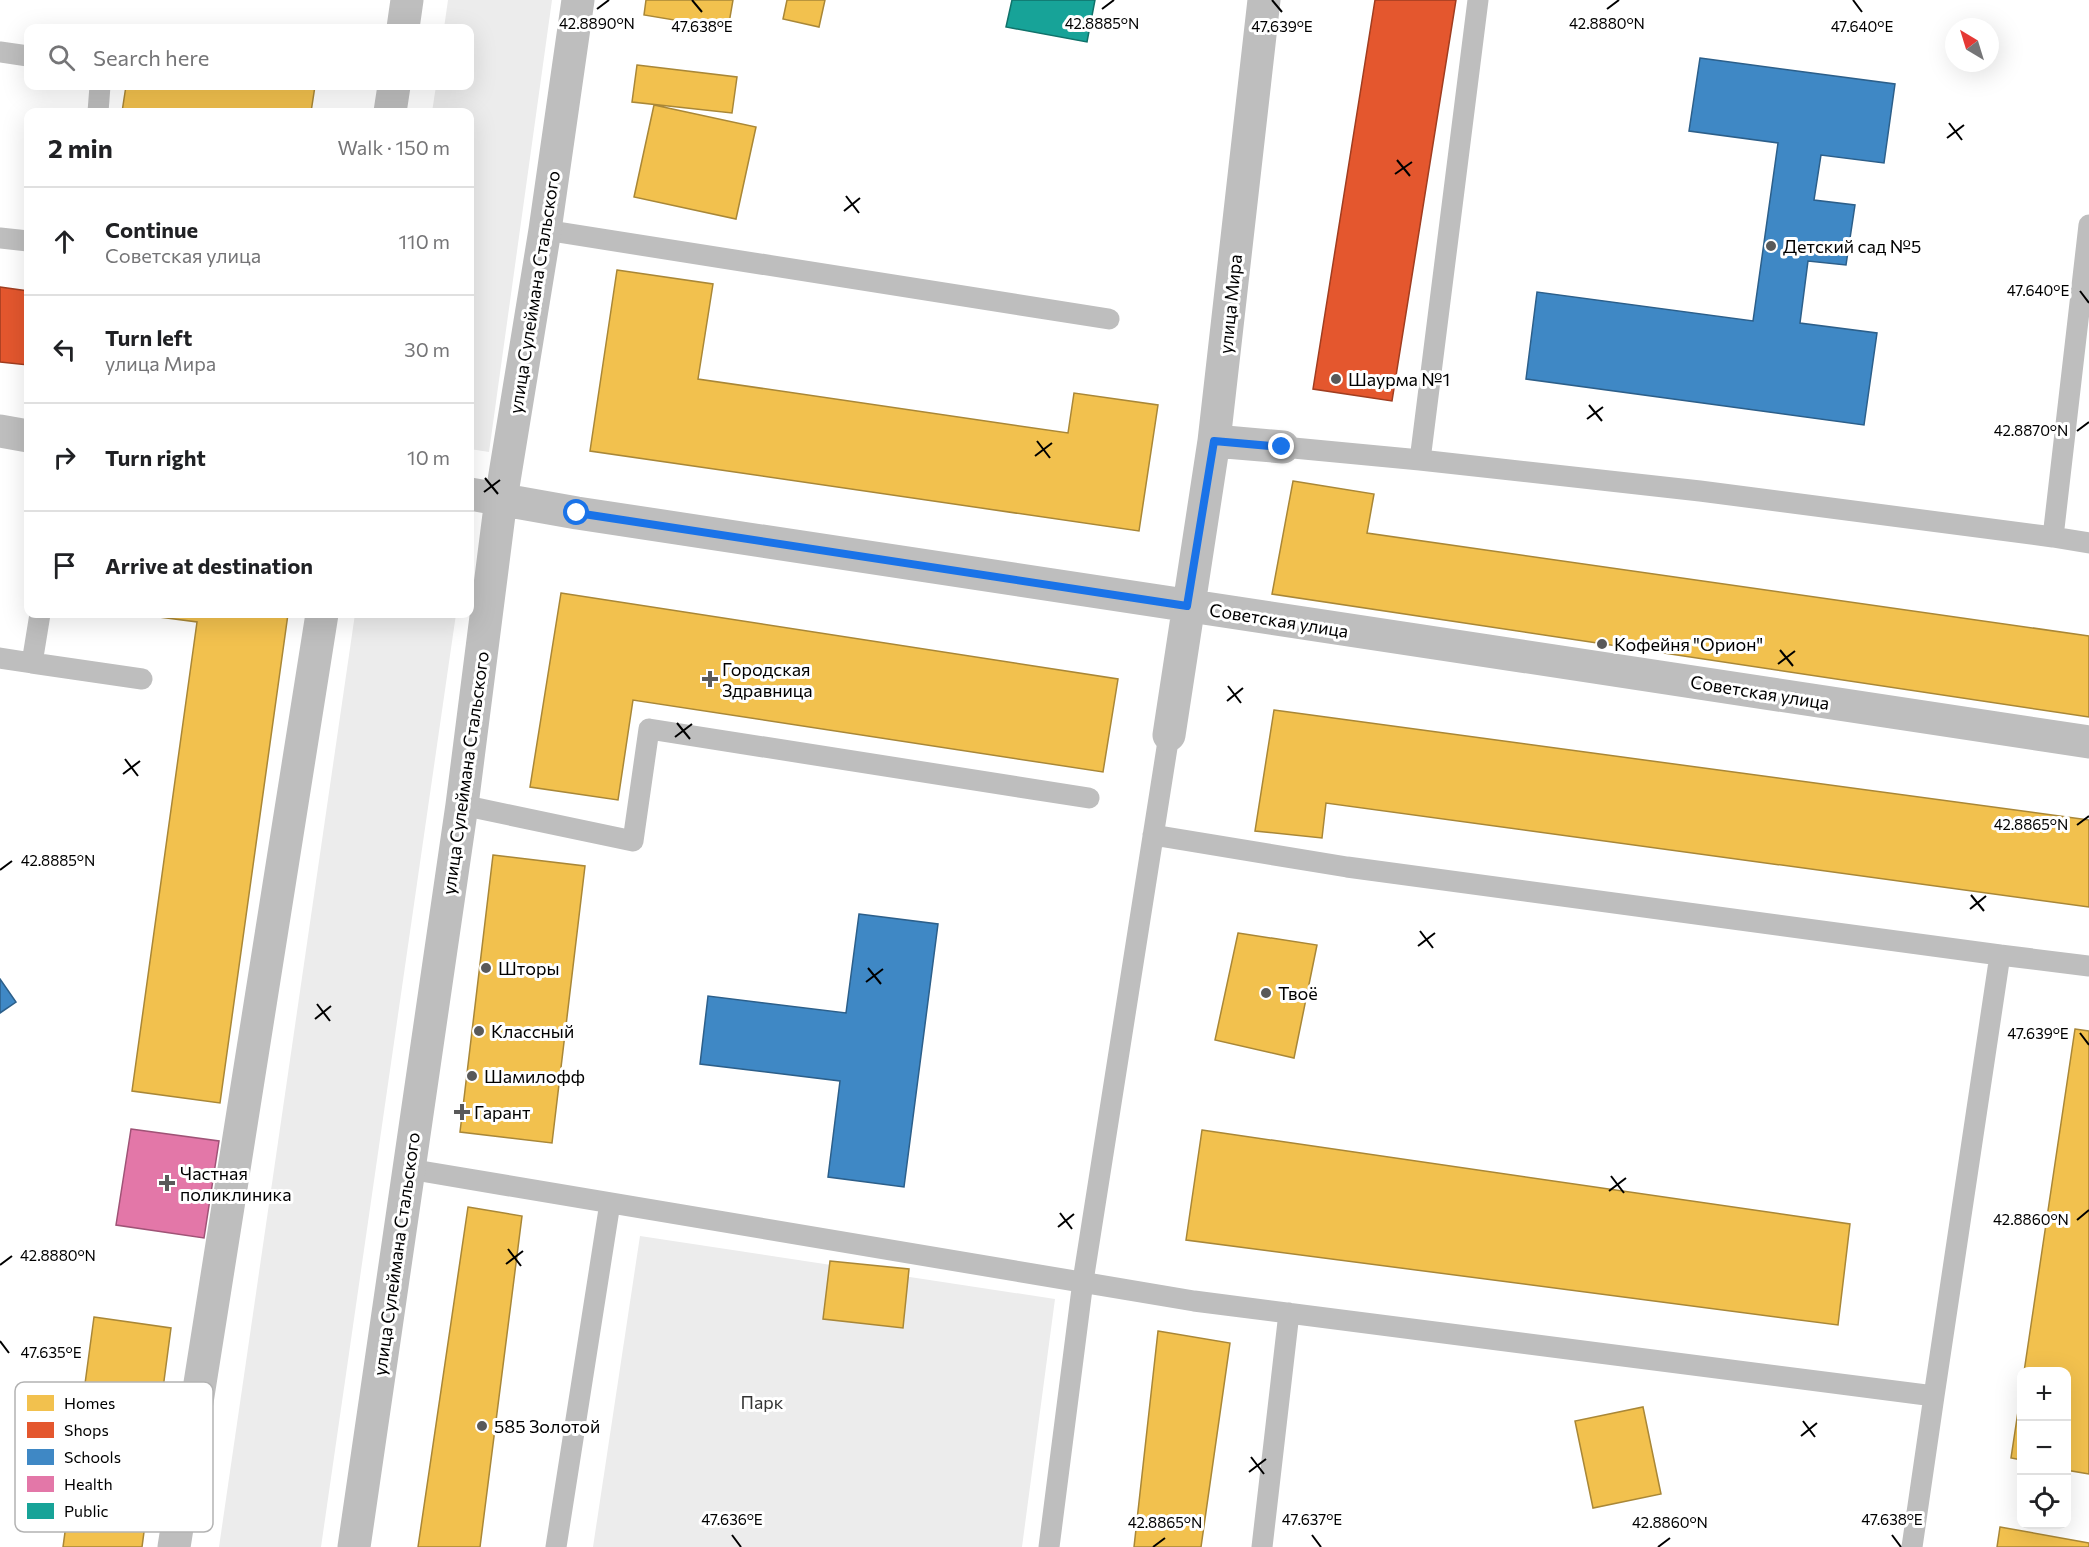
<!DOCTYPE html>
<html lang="en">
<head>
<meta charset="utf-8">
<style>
  body { margin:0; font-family:Commissioner,sans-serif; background:#f6f6f6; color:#202124 }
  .controls { position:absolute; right:18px; bottom:18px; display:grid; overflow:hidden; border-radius:12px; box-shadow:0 6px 24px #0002 }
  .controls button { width:54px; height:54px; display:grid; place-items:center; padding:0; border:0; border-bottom:2px solid #e0e0e0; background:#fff; color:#202124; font:30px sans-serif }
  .compass { position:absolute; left:1945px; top:18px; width:54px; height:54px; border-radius:50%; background:#fff; box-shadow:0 6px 24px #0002; rotate:322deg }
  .stop { position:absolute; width:18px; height:18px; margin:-14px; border:4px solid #1a73e8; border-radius:50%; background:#fff }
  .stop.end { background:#1a73e8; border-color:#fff; box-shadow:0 2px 6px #0008 }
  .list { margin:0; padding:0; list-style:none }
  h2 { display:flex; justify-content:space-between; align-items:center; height:78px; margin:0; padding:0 24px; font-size:26px }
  h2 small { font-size:20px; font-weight:400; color:#757577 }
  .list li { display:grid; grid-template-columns:39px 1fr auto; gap:18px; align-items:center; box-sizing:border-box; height:108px; padding:0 24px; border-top:2px solid #e0e0e0 }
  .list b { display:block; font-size:22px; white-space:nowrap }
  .list p { margin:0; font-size:20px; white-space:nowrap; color:#757577 }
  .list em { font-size:20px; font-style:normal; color:#757577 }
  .icon { flex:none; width:33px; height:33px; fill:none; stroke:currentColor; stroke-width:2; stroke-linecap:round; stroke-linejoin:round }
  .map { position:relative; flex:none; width:2089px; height:1547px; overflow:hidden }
  .search { position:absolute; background:#fff; box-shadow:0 6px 24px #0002; left:24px; top:24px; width:450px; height:66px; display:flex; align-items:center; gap:15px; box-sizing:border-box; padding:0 21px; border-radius:12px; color:#757577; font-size:22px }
  .panel { position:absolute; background:#fff; box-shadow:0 6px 24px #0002; left:24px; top:108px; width:450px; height:510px; border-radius:12px }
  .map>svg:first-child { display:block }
  .green { fill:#ececec }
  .homes { fill:#f2c14e; stroke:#a98737; stroke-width:1.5 }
  .shops { fill:#e4572e; stroke:#a03d20; stroke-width:1.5 }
  .schools { fill:#3f88c5; stroke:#2c5f8a; stroke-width:1.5 }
  .health { fill:#e377a8; stroke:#9f5376; stroke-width:1.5 }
  .public { fill:#17a398; stroke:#10726a; stroke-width:1.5 }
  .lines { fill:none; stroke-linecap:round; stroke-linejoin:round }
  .lane { stroke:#bebebe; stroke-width:21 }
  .street { stroke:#bebebe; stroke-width:33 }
  .route { stroke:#1a73e8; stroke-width:8 }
  .ticks { fill:none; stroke:#000; stroke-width:2 }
  .poi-dot { fill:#595959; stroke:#fff; stroke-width:2 }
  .labels { text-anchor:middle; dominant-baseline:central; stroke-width:6; stroke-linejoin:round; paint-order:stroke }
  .poi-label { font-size:18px; fill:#000; stroke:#fff; text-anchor:start }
  .street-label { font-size:18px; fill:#000; stroke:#fff }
  .park-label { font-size:18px; fill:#333; stroke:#fff }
  .key { fill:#fff; stroke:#b2b2b2; stroke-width:1.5 }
  .key-label { font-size:16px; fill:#000 }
  .ticks-label { font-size:15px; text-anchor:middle; fill:#000; stroke:#fff; stroke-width:6; stroke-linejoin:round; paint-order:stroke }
</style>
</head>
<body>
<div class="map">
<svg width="2089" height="1547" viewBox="0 0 2089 1547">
  <rect width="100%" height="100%" fill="#fff"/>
  <!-- green -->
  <path class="green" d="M 448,0 L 552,0 L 489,452 L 470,449 L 470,112 L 432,112 L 436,86 L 470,86 L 470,28 L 444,28 Z
    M 355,614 L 456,614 L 321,1547 L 219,1547 Z
    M 640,1236 L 1055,1299 L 1022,1547 L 593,1547 Z"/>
  <!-- homes -->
  <path class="homes" d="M 646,0 L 733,0 L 728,29 L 644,15 Z
    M 787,0 L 825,0 L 819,27 L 783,19 Z
    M 637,65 L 737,77 L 732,113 L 632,102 Z
    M 126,86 L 315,86 L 311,112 L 122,112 Z
    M 654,105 L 756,127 L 736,219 L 634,197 Z
    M 617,270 L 713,284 L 698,379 L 1068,433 L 1074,393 L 1158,405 L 1139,531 L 590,451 Z
    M 1293,481 L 1374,494 L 1367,533 L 2089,636 L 2089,717 L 1272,594 Z
    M 561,593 L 1118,679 L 1103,772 L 633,700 L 618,800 L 530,787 Z
    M 136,614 L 288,614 L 220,1103 L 132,1091 L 197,622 Z
    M 1274,710 L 2089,820 L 2089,907 L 1326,803 L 1322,838 L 1255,831 Z
    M 493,855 L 585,866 L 552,1143 L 460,1132 Z
    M 1238,933 L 1317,945 L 1294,1058 L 1215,1040 Z
    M 2075,1029 L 2089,1031 L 2089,1474 L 2066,1470 L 2066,1372 L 2024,1372 Z
    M 1202,1130 L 1850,1224 L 1838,1325 L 1186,1240 Z
    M 468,1207 L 522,1216 L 480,1547 L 418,1547 Z
    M 830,1261 L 909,1269 L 903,1328 L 823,1319 Z
    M 94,1317 L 171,1328 L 142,1547 L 63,1547 Z
    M 1158,1331 L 1230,1343 L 1201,1547 L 1134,1547 Z
    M 2022,1385 L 2022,1460 L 2011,1458 Z
    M 1643,1407 L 1661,1494 L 1593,1508 L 1575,1421 Z
    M 2000,1527 L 2089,1543 L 2089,1547 L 1997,1547 Z"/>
  <!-- shops -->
  <path class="shops" d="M 1375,0 L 1456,0 L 1392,401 L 1313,389 Z
    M 0,287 L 28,291 L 28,365 L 0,362 Z"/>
  <!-- schools -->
  <path class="schools" d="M 1700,58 L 1895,84 L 1884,163 L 1821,155 L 1814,200 L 1855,205 L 1846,265 L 1808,261 L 1800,323 L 1877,333 L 1864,425 L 1526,379 L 1537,292 L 1753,321 L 1778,143 L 1689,131 Z
    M 859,914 L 938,924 L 904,1187 L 828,1177 L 840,1081 L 700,1064 L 708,996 L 846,1013 Z
    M 0,979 L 16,1002 L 0,1013 Z"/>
  <!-- health -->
  <path class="health" d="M 131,1129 L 219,1141 L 204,1238 L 116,1225 Z"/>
  <!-- public -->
  <path class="public" d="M 1012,0 L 1095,0 L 1087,42 L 1006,27 Z"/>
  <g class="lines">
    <!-- lane -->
    <path class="lane" d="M 0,52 L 28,56
      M 98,112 L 100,86
      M 2089,225 L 2053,537 L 2089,543
      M 545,230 L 1109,319
      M 0,238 L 28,241
      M 1283,447 L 1420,460 L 1478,0
      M 1420,460 L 1700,491 L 2053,537
      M 0,658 L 32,663 L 40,614
      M 32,663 L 142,679
      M 462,805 L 633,841 L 649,729 L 1089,798
      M 1153,835 L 1347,867 L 2000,955
      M 409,1169 L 1194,1301 L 1934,1396 L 2000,955 L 2089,966
      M 556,1547 L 610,1203
      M 1049,1547 L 1083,1281 L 1169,735
      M 1262,1547 L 1289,1313
      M 1912,1547 L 1934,1396"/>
    <!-- street -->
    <path class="street" d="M 403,28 L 407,0
      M 390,112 L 394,86
      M 0,431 L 28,436
      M 1214,441 L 1283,447
      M 470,494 L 577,513 L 2089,742
      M 1169,735 L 1214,441 L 1264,0
      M 174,1547 L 322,614
      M 354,1547 L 462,805 L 501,499 L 545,230 L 578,0"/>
  </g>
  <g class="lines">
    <!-- route -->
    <path class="route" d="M 577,513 L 1187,606 L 1214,441 L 1282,447"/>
  </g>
  <!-- ticks -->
  <path class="ticks" d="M 692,0 L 702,12M 1272,0 L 1282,12M 1853,0 L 1862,12M 597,9 L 609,0M 1102,9 L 1114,0M 1607,9 L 1619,0M 1949,123 L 1962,140M 1947,138 L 1964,125M 1397,160 L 1410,176M 1395,174 L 1412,162M 846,196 L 859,213M 844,211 L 860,198M 2080,291 L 2089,303M 1589,405 L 1602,421M 1587,419 L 1603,407M 2077,431 L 2089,422M 1037,441 L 1050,458M 1035,456 L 1052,443M 485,478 L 498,494M 484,492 L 500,480M 1780,650 L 1793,666M 1778,664 L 1795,651M 1228,686 L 1241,703M 1227,701 L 1243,688M 677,723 L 690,739M 675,737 L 692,724M 125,759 L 138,776M 123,774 L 140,761M 2077,825 L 2089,816M 0,870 L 12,861M 1971,895 L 1984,911M 1970,909 L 1986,896M 1420,931 L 1433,948M 1418,946 L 1435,933M 868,968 L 881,984M 866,982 L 883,969M 317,1004 L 330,1021M 315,1019 L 331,1006M 2080,1033 L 2089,1045M 1611,1176 L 1624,1193M 1609,1191 L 1626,1178M 1060,1213 L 1072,1229M 2077,1220 L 2089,1210M 1058,1227 L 1074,1214M 508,1249 L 521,1266M 506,1264 L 523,1251M 0,1265 L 12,1256M 0,1341 L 9,1353M 1803,1421 L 1815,1437M 1801,1436 L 1817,1423M 1251,1457 L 1264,1474M 1249,1472 L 1266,1459M 732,1535 L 741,1547M 1312,1535 L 1321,1547M 1892,1535 L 1901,1547M 1153,1547 L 1165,1538M 1658,1547 L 1670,1538"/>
  <!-- markers -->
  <g class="poi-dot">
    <circle cx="1771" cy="246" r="6"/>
    <circle cx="1336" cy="379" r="6"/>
    <circle cx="1602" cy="644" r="6"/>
    <path d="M707 670h6v6h6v6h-6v6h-6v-6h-6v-6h6z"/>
    <circle cx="486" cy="968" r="6"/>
    <circle cx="1266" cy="993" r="6"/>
    <circle cx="479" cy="1031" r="6"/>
    <circle cx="472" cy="1076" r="6"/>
    <path d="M459 1103h6v6h6v6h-6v6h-6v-6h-6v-6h6z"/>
    <path d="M164 1174h6v6h6v6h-6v6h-6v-6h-6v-6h6z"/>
    <circle cx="482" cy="1426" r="6"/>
  </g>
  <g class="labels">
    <!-- poi labels -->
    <g class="poi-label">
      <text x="1783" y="246">Детский сад №5</text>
      <text x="1348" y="379">Шаурма №1</text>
      <text x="1614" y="644">Кофейня "Орион"</text>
      <text x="722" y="669">Городская<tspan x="722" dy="21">Здравница</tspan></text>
      <text x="498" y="968">Шторы</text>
      <text x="1278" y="993">Твоё</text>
      <text x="491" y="1031">Классный</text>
      <text x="484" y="1076">Шамилофф</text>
      <text x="474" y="1112">Гарант</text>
      <text x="180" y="1173">Частная<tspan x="180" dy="21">поликлиника</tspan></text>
      <text x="494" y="1426">585 Золотой</text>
    </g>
    <!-- street labels -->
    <g class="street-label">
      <text transform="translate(534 292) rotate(-81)">улица Сулеймана Стальского</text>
      <text transform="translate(1230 304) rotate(-84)">улица Мира</text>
      <text transform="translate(1279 620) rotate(9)">Советская улица</text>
      <text transform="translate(1760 692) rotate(9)">Советская улица</text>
      <text transform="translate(465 773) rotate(-82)">улица Сулеймана Стальского</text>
      <text transform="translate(396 1254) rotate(-82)">улица Сулеймана Стальского</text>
    </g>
    <!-- park labels -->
    <g class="park-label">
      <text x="762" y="1402">Парк</text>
    </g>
  </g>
  <!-- legend -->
  <rect x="15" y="1382" width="198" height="150" rx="9" class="key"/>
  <rect x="27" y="1395" width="27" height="16" fill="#f2c14e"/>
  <rect x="27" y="1422" width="27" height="16" fill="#e4572e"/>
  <rect x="27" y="1449" width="27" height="16" fill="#3f88c5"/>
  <rect x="27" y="1476" width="27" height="16" fill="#e377a8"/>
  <rect x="27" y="1503" width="27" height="16" fill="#17a398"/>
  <g class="key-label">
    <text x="64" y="1409">Homes</text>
    <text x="64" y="1436">Shops</text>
    <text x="64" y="1463">Schools</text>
    <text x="64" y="1490">Health</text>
    <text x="64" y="1517">Public</text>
  </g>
  <g class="ticks-label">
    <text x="597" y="29">42.8890°N</text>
    <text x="1102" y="29">42.8885°N</text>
    <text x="1607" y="29">42.8880°N</text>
    <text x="702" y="32">47.638°E</text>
    <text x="1282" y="32">47.639°E</text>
    <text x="1862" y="32">47.640°E</text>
    <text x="2038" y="296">47.640°E</text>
    <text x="2031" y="436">42.8870°N</text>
    <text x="2031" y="830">42.8865°N</text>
    <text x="58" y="866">42.8885°N</text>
    <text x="2038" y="1039">47.639°E</text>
    <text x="2031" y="1225">42.8860°N</text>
    <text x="58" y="1261">42.8880°N</text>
    <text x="51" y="1358">47.635°E</text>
    <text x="732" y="1525">47.636°E</text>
    <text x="1312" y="1525">47.637°E</text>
    <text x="1892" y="1525">47.638°E</text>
    <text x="1165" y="1528">42.8865°N</text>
    <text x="1670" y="1528">42.8860°N</text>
  </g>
</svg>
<div class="controls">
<button>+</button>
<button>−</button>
<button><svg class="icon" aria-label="locate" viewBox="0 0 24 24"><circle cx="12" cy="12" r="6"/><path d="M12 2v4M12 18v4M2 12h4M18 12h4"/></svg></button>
</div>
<svg class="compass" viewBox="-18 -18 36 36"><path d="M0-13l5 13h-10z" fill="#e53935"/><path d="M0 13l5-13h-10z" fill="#757577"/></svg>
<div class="stop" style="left:577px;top:513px"></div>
<div class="stop end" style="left:1282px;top:447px"></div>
<div class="search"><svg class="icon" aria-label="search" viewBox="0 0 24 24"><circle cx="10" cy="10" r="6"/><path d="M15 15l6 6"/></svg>Search here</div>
<section class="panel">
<h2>2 min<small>Walk · 150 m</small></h2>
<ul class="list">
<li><svg class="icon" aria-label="ahead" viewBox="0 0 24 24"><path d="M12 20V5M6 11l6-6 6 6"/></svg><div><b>Continue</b><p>Советская улица</p></div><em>110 m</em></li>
<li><svg class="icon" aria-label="left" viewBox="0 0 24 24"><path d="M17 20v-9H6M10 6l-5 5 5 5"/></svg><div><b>Turn left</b><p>улица Мира</p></div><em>30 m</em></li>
<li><svg class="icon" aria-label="right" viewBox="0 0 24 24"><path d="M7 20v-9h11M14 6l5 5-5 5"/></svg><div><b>Turn right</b></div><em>10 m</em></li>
<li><svg class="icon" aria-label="arrive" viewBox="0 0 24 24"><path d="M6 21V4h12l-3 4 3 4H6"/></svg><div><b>Arrive at destination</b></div></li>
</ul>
</section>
</div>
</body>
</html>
